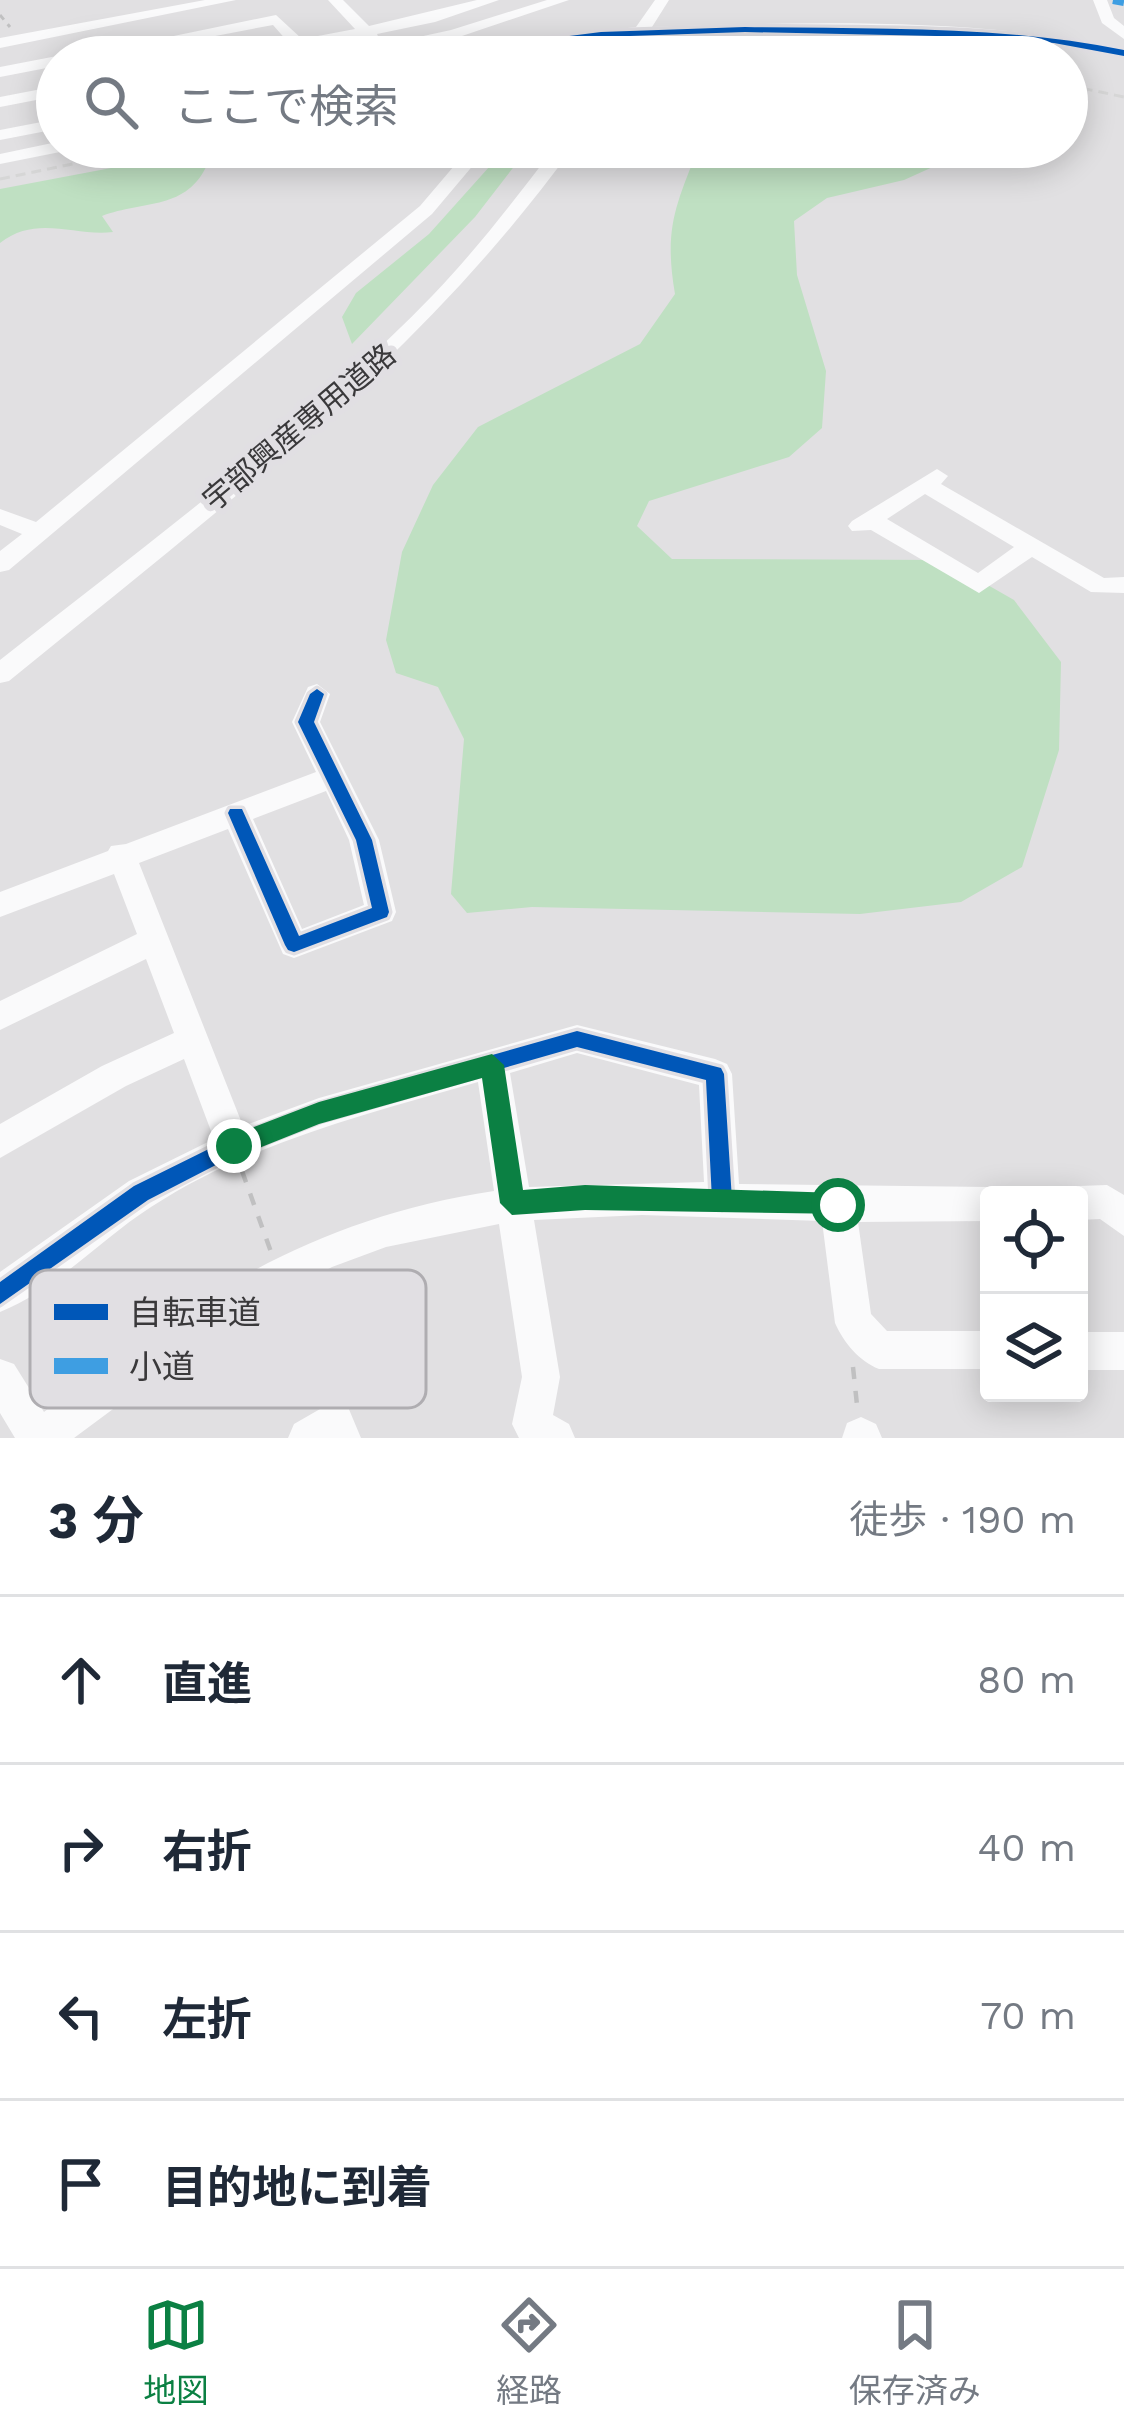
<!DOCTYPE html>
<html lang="ja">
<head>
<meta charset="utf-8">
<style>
  body { margin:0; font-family:"Work Sans","Noto Sans JP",sans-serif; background:#f6f6f7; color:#1f2937 }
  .controls { position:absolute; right:36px; bottom:36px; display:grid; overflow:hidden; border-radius:12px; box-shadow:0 6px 30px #0003 }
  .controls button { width:108px; height:108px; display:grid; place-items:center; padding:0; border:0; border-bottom:3px solid #e0e1e3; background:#fff; color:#1f2937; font:60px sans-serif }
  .stop { position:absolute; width:36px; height:36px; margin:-27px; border:9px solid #0b8043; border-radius:50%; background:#fff }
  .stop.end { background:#0b8043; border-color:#fff; box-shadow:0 3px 12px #0008 }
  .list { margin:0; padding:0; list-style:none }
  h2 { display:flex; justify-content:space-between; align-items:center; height:156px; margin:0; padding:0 48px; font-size:51px }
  h2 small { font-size:39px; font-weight:400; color:#747a83 }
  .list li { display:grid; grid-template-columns:78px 1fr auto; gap:36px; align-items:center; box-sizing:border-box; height:168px; padding:0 48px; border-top:3px solid #e0e1e3 }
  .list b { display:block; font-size:45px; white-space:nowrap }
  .list em { font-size:39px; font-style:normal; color:#747a83 }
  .icon { flex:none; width:66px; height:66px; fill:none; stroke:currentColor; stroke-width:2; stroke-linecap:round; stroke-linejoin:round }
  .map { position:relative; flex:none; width:1124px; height:1438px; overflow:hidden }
  .search { position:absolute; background:#fff; box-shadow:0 6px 30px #0003; left:36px; right:36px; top:36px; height:132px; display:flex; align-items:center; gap:30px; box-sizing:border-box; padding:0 42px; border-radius:66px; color:#747a83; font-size:45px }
  .sheet { height:828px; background:#fff }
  nav { display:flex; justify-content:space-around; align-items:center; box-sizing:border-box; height:168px; border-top:3px solid #e0e1e3; background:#fff; font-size:33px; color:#747a83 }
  nav a { display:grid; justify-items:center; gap:6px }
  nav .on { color:#0b8043 }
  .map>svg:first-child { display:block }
  .green { fill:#bfe0c2 }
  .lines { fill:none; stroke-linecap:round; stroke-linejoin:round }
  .path-far1 { stroke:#c0c0c1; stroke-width:3; stroke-dasharray:6 6; stroke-linecap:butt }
  .path { stroke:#c0c0c1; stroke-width:4.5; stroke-dasharray:12 12; stroke-linecap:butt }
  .minor { fill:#fafafb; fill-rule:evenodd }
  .rail { stroke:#d6d6d6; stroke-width:3; stroke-dasharray:10 6; stroke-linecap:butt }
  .quiet { stroke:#3e9ee2; stroke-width:8; stroke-dasharray:15 8; stroke-linecap:butt }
  .cycleway-casing { stroke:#e1dfe3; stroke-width:7 }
  .cycleway { fill:#0057b8; fill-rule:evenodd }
  .route { fill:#0b8043 }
  .labels { text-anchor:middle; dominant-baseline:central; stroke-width:12; stroke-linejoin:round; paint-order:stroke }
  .street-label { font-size:30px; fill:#3a393b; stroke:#e1dfe3 }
  .key { fill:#e1dfe3; stroke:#afadb1; stroke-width:3 }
  .key-label { font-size:33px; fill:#3a393b }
</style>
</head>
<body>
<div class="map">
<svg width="1124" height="1438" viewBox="0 0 1124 1438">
  <rect width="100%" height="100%" fill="#e1e0e2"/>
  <!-- green -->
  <path class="green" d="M 222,147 L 252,147 L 208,163 C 187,211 144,200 102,216 L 113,232 C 75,237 37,214 0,243 L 0,189 Z
    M 507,147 L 529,147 L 475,217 L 352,344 L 342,317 L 356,293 L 429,234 Z
    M 699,147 L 977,147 L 904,180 L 827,198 L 794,221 L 797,275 L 826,371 L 822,428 L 789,457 L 649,501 L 637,526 L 672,559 L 944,560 L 1014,600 L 1061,662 L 1059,750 L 1022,867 L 961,902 L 860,914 L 532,907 L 467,913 L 451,894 L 464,739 L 438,687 L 396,673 L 386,640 L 402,552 L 433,485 L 478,427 L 640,344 L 675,294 C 664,230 675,206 699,147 Z"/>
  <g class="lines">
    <!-- path-far1 -->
    <path class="path-far1" d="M 0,15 L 10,27"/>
    <!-- path -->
    <path class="path" d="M 242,1171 L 271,1252
      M 295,1299 L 331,1391
      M 853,1367 L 857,1405"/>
    <!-- minor -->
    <path class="minor" d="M 205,0 L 236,0 L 0,48 L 0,38 Z
      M 328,0 L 343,0 L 369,26 L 477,0 L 499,0 L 435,22 L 377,34 L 382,45 L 451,30 L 547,0 L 569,0 L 459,37 L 383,54 L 362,37 L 310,47 L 315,57 L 302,57 L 295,50 L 225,57 L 288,42 L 273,25 L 105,57 L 72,57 L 276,15 L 302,39 L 355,29 Z
      M 655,0 L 669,0 L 652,27 C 807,22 971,17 1124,48 L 1124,58 C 977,27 796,30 646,36 L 632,57 L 616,57 L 630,37 L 451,57 L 506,42 L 636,27 Z
      M 1093,0 L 1107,0 L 1114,18 L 1124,26 L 1124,39 L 1102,23 Z
      M 57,56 L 57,66 L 0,77 L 0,67 Z
      M 57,86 L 57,96 L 0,107 L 0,97 Z
      M 57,119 L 57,129 L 0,140 L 0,130 Z
      M 57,142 L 57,147 L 68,147 L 65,151 L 0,164 L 0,154 Z
      M 555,147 L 573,147 C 419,361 211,516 9,681 L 0,683 L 0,660 C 148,543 301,431 433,295 C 477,249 516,198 555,147 Z
      M 460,159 L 475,163 L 432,214 L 9,570 L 0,572 L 0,551 L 22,534 L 0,525 L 0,509 L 36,522 L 420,206 Z
      M 937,469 L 948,476 L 941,484 L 1104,578 L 1124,577 L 1124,593 L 1091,592 L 1032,557 L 979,593 L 871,530 L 852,531 L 848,526 L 852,521 ZM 925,494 L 1014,547 L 978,573 L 887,519 Z
      M 317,684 L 330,694 L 320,722 L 379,840 L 396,912 L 392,921 L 294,958 L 283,954 L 228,829 L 139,863 L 243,1126 L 319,1098 L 577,1025 L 715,1059 L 727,1064 L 732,1074 L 739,1184 L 989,1187 L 1001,1192 L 989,1195 L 989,1221 L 858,1222 L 871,1314 L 887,1331 L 989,1331 L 989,1369 L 879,1369 C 859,1361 844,1343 835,1323 L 822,1221 L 642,1215 L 534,1220 L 560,1377 L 553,1415 L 569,1424 L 575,1438 L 519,1438 L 512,1424 L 522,1377 L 499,1224 L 386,1247 L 332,1267 L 225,1326 L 74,1438 L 15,1438 L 0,1413 L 0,1359 L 14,1364 L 44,1412 C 186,1302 312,1218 494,1191 L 478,1082 C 367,1114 249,1143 151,1207 C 101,1239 55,1290 0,1312 L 0,1272 L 129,1181 L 214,1139 L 184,1059 L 126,1086 L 0,1158 L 0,1124 L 102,1066 L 174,1033 L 146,959 L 0,1030 L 0,1001 L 137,934 L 114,874 L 0,917 L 0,892 L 108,851 L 111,846 L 126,844 L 316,772 L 292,722 L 308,687 ZM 326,791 L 349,840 L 364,905 L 302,929 L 253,819 ZM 577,1053 L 699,1085 L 704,1182 L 529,1187 L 510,1073 Z
      M 1107,1185 L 1124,1195 L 1124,1236 L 1100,1219 L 1079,1220 L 1079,1195 L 1065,1195 L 1079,1186 Z
      M 1079,1332 L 1124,1332 L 1124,1370 L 1079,1370 Z
      M 334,1401 L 348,1407 L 361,1438 L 288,1438 L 294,1424 Z
      M 861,1417 L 876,1424 L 882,1438 L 842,1438 L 847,1423 Z"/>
    <!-- rail -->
    <path class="rail" d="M 639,57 L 847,57
      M 1067,85 L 1124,97
      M 0,179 L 154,147"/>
    <!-- quiet -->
    <path class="quiet" d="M 1113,0 L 1124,2"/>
    <!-- cycleway casing -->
    <g class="cycleway-casing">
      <path id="cycleway" d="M 745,27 C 871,29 999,25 1124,50 L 1124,56 L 1054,43 L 983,37 L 745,32 L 601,37 L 554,42 L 471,57 L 455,57 L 506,44 L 601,32 Z
        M 317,689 L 324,694 L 314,722 L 372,840 L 389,912 L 387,917 L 294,952 L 288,950 L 285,945 L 228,813 L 230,809 L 242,809 L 299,936 L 372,908 L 356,840 L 298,722 L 310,694 Z
        M 577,1031 L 721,1068 L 724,1074 L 732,1200 L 729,1207 L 722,1209 L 715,1207 L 712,1200 L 706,1080 L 577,1047 L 320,1121 L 241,1152 L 148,1200 L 0,1304 L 0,1282 L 134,1186 L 227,1140 L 319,1104 Z"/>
    </g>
    <!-- cycleway -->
    <use href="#cycleway" class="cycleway"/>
  </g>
  <!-- route -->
  <path class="route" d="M 492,1054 L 504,1065 L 523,1190 L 585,1185 L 838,1193 L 847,1196 L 847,1214 L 585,1210 L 512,1215 L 500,1203 L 482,1078 L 319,1124 L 234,1158 L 221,1146 L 225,1138 L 319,1102 Z"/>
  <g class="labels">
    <!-- street labels -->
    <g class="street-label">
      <text transform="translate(299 427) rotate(-40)">宇部興産専用道路</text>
    </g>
  </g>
  <!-- legend -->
  <rect x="30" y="1270" width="396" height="138" rx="18" class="key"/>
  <rect x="54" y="1304" width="54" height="16" fill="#0057b8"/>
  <rect x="54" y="1358" width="54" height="16" fill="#3e9ee2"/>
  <g class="key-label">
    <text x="129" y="1324">自転車道</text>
    <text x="129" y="1378">小道</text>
  </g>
</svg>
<div class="controls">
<button><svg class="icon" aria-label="locate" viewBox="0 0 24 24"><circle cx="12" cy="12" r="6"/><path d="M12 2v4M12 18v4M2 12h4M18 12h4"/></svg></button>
<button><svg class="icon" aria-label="layers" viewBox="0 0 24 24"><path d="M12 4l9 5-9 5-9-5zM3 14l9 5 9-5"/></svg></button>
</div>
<div class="stop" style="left:838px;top:1205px"></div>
<div class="stop end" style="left:234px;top:1146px"></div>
<div class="search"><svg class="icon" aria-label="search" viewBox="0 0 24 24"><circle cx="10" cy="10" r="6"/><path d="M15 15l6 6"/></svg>ここで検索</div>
</div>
<section class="sheet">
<h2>3 分<small>徒歩 · 190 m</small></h2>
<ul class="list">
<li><svg class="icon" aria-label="ahead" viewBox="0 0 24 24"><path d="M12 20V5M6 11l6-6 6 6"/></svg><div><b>直進</b></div><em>80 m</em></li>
<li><svg class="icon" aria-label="right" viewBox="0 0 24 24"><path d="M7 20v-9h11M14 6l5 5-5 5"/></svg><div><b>右折</b></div><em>40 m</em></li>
<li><svg class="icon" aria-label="left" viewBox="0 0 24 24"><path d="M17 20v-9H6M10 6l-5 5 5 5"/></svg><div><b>左折</b></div><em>70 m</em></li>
<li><svg class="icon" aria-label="arrive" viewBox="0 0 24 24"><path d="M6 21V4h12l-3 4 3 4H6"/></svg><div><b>目的地に到着</b></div></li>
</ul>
</section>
<nav>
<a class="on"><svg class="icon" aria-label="map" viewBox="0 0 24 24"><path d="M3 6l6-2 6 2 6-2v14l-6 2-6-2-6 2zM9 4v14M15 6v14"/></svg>地図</a>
<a><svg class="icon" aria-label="directions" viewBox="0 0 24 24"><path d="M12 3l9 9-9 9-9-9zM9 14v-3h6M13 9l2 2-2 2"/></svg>経路</a>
<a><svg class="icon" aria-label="saved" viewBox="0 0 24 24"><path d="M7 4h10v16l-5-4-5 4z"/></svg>保存済み</a>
</nav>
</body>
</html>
